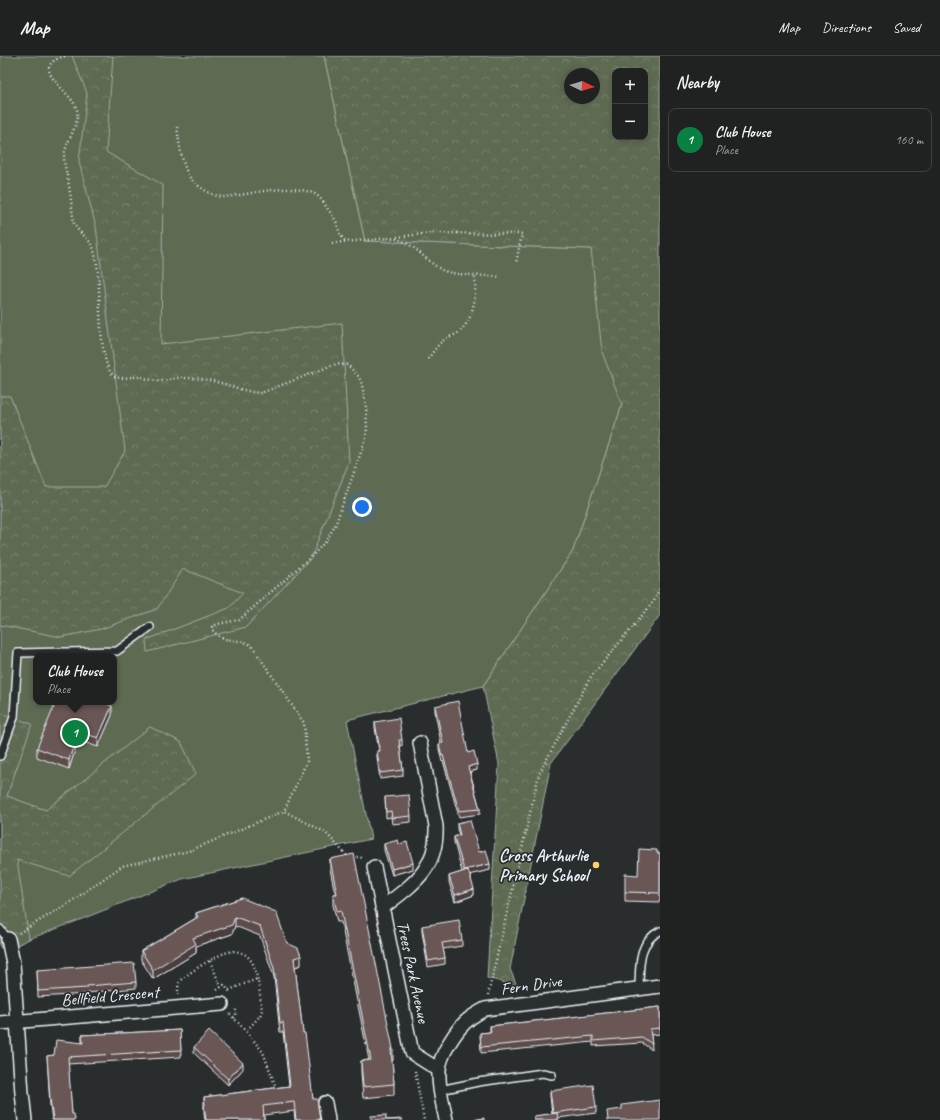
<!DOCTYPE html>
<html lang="en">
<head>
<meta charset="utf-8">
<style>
  body { margin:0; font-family:Caveat,sans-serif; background:#2d2f2f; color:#f1f3f6 }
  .controls { position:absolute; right:12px; top:12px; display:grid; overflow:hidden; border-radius:8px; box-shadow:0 2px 6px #0003 }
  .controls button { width:36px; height:36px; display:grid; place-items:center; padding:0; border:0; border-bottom:1px solid #3d3f40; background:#202222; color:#f1f3f6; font:20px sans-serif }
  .compass { position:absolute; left:564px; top:12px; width:36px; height:36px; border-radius:50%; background:#202222; box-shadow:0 2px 6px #0003; rotate:94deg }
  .you { position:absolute; left:362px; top:451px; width:14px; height:14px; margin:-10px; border:3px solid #fff; border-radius:50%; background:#1a73e8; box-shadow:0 0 0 6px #1a73e833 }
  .badge { display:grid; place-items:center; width:26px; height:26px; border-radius:50%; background:#0b8043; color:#fff; font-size:13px; font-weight:700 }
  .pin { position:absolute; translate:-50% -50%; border:2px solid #fff; box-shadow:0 1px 4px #0006 }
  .popup { position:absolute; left:33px; top:597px; width:84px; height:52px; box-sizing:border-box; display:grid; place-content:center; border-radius:8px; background:#202222; filter:drop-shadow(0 1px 3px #0005); font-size:13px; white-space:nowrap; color:#a2a4a5 }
  .popup b { font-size:15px; color:#f1f3f6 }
  .popup::after { content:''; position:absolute; left:50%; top:100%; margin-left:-8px; border:8px solid transparent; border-top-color:#202222 }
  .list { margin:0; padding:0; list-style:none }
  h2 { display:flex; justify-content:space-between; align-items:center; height:52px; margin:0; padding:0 16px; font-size:17px }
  h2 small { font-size:13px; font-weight:400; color:#a2a4a5 }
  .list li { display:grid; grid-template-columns:26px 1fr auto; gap:12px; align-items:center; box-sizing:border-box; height:64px; margin:0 8px 8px; padding:0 8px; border:1px solid #3d3f40; border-radius:8px }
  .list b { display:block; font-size:15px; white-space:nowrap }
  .list p { margin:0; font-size:13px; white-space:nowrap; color:#a2a4a5 }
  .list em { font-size:13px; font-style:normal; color:#a2a4a5 }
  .map { position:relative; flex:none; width:660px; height:1064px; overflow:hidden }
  header { display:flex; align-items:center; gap:24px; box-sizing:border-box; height:56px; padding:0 20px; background:#202222; border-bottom:1px solid #3d3f40 }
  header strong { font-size:19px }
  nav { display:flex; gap:22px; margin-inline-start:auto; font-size:14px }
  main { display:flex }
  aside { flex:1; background:#202222 }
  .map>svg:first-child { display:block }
  .green { fill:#5e6a52; stroke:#a3aea5; fill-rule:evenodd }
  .forest { fill:url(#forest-crowns); stroke:#a3aea5; fill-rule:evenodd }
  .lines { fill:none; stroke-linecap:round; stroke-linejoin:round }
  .service-casing { stroke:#e8f1f8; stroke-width:10 }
  .minor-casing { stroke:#e8f1f8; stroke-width:16 }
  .path { stroke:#e8f1f8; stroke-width:2.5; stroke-dasharray:1 3; stroke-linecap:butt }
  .service { stroke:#2a2d2e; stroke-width:7 }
  .minor { stroke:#2a2d2e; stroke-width:13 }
  .wall { fill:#5b4b49; stroke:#e8f1f8 }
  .shaded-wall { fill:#4a3d3c; stroke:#e8f1f8 }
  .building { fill:#6a5755; stroke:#e8f1f8 }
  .poi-dot { fill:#ffd166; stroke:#2a2d2e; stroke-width:1.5 }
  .labels { text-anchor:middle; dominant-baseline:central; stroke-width:3.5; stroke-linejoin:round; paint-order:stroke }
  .poi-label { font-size:17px; font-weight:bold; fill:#e8f1f8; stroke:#2a2d2e; text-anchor:end }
  .street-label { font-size:17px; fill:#e8f1f8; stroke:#2a2d2e }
</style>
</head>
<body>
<header>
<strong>Map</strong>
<nav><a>Map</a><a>Directions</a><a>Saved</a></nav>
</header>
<main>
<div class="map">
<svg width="660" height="1064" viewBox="0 0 660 1064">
  <defs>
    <pattern id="forest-crowns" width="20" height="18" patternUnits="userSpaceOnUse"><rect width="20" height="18" fill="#5e6a52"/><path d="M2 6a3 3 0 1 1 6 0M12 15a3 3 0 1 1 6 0" fill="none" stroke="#75806c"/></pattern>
  </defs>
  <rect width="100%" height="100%" fill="#2a2d2e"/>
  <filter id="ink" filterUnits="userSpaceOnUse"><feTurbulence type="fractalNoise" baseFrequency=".025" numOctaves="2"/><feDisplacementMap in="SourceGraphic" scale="8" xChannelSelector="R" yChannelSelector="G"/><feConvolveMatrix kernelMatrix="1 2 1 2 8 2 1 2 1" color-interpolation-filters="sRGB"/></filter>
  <g filter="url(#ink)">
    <!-- green -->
    <path class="green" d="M 0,0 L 324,0 L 365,185 L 591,193 L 622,349 L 573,495 L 483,630 L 347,664 L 371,783 L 182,823 L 77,865 L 29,883 L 4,895 L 0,891 ZM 36,600 L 114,600 L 114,646 L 36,646 Z"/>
    <!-- forest -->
    <path class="forest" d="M 72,0 L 113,0 L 106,96 L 163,129 L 161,288 L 342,267 L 349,406 L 311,502 L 246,571 L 147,596 L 146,584 L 229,552 L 243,537 L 183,513 L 157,553 L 101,573 L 61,581 L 0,569 L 0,340 L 10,340 L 46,431 L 104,431 L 125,395 L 96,171 L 79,106 L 87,37 Z
      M 324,0 L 660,0 L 660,559 L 551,707 L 510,913 L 517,930 L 487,922 L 499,708 L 483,630 L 573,495 L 622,349 L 602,296 L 591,193 L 365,185 ZM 615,15 L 645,15 L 645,81 L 615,81 ZM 570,18 L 594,18 L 594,42 L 570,42 Z
      M 0,657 L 32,668 L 7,740 L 46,754 L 150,671 L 181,686 L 196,718 L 69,820 L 17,804 L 29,883 L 4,895 L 0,891 Z"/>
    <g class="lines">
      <!-- service casing -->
      <g class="service-casing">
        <path id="service" d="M 0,700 L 14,661 L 18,597 L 117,595 L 150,571
          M 0,873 L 8,883
          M 639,932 C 640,910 637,887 660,875
          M 440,1034 L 478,1026 L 543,1017 L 552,1019"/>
      </g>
      <!-- minor casing -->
      <g class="minor-casing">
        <path id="minor" d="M 374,811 L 412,997 L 439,1014
          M 382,852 C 413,828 438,813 436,770 L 420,687
          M 8,883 L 13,907 L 22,1037 L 25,1064
          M 0,967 L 222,948
          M 325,1047 L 328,1064
          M 446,1064 C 443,1048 438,1032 439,1015 C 439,1000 457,972 469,963 C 474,959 480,956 485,953 L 660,930"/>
      </g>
      <!-- path -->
      <path class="path" d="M 65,0 C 25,12 72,34 77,54 C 80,69 65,86 64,101 C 64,110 67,117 68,125 C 71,140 72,154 74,168 C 78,176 87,181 92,189 C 94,193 95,199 96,203 C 102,228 96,303 113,319 C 119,325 131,320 139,321 C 146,322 153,325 160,325 C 166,325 172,322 178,322 C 187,322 199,322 208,324 C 226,327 243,336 261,337 L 336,308 L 348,309 L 359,321 L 362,329 L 366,349 L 367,372 L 366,382 L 335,470 L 325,486 L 312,500 L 239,564 L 217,568 L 212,571 L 212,573 C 221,587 233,582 247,587 C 251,588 254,593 257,595
        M 177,71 C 179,85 182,115 193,125 C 196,128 200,131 203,133 C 209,137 216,140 223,141 C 251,139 289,126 315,138 C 320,141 324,147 327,152 C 330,156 333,160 336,165 C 339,173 339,181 347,186
        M 397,181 L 431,177 L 522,178 L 516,207
        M 332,187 L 390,182 C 411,183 424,204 442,214 C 455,220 485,219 500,221
        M 428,303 C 434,295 438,287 447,282 C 450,280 455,279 458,277 C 475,263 476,239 475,219
        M 258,599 L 304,667 L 307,705 L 284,755 L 325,776 L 348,801 L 360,801 L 364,803
        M 19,877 L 69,847 L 122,810 L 189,795 L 284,755
        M 210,905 L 221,931
        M 217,934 L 224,929 L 231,937
        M 229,934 L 257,923
        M 178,939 C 178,935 178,931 179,927 C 182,920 217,899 225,897 C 233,894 242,895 248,901 C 258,909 260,941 262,954 L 260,960 L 246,975
        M 488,939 L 539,718 L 590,622 L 654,545 L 660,532
        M 230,958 L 246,975 L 263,996 L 277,1034
        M 234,962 L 236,960 L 236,952
        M 415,1015 L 424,1064"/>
      <!-- service -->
      <use href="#service" class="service"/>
      <!-- minor -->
      <use href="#minor" class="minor"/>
    </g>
    <!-- wall -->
    <path class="wall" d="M 435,650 L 468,697 L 477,714 L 470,716 L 480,753 L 480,758 L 459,761 L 443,705 L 442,706 L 439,693 L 439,688 L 441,687 L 435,656 Z
      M 112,659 L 98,691 L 78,684 L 69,713 L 37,701 L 37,692 Z
      M 375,666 L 402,684 L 402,690 L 400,690 L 403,714 L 403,720 L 380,723 L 377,701 L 377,695 L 379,695 L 375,672 Z
      M 385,741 L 411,760 L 411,766 L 392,768 L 391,761 L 386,762 Z
      M 457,767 L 479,796 L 490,814 L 470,818 L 474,839 L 455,846 L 449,826 L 449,820 L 462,816 L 454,786 L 454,781 L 459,779 L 457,773 Z
      M 384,788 L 399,788 L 413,813 L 392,819 L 384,794 Z
      M 657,797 L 660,797 L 660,846 L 625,845 L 625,836 L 638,819 Z
      M 330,803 L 393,1004 L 392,1004 L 394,1028 L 394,1039 L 363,1042 L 361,1016 L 361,1005 L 369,1004 L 341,866 L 337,866 L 333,849 L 333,838 L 335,838 L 330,813 Z
      M 242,842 L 287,887 L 301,909 L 295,911 L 303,977 L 313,1043 L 320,1064 L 295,1064 L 294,1055 L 264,1059 L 264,1064 L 205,1064 L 204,1058 L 204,1041 L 289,1030 L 283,976 L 280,976 L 274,921 L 260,880 L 235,870 L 232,878 L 196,890 L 196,897 L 153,923 L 141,904 L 141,895 L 196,862 L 196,857 Z
      M 422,870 L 462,884 L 462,890 L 443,893 L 445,902 L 445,908 L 428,911 L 422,876 Z
      M 37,914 L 136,926 L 136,932 L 87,937 L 87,938 L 38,941 Z
      M 660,951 L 660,978 L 651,979 L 652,994 L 642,987 L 593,990 L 593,986 L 481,997 L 480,977 L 490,976 L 490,970 Z
      M 180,974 L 181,1001 L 68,1008 L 72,1058 L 75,1064 L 52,1064 L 50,1050 L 47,1000 L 54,999 L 82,987 L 82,979 Z
      M 194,991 L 243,1013 L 228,1029 L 194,997 Z
      M 550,1035 L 596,1051 L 596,1057 L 558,1062 L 558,1064 L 534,1064 L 534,1060 L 552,1058 L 550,1040 Z"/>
    <!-- shaded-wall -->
    <path class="shaded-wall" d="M 112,650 L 112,659 L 98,691 L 98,682 Z
      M 78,675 L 78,684 L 69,713 L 69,704 Z
      M 477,708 L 477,714 L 468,716 L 468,711 Z
      M 413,807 L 413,813 L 392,819 L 392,813 Z
      M 490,808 L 490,814 L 464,820 L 464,814 Z
      M 474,833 L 474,839 L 455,846 L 455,839 Z
      M 235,861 L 235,870 L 232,878 L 196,890 L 196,897 L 153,923 L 153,914 L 193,882 Z
      M 301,900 L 301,909 L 294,911 L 294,902 Z
      M 391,993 L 393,993 L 393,1004 L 391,1004 Z
      M 243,1007 L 243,1013 L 228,1029 L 228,1023 Z"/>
    <!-- building -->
    <path class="building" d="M 458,645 L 468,697 L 474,695 L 477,708 L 468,711 L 480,753 L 459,755 L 443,699 L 442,700 L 439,688 L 443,687 L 435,650 Z
      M 56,646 L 102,646 L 112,650 L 98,682 L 78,675 L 69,704 L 37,692 Z
      M 399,662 L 402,684 L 399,684 L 403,714 L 380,717 L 377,695 L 380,695 L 375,666 Z
      M 409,739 L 411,760 L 392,762 L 391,755 L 386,756 L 385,741 Z
      M 470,764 L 479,796 L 486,794 L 490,808 L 464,814 L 454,781 L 460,779 L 457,767 Z
      M 398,784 L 399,788 L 407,786 L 413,807 L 392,813 L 384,788 Z
      M 639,793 L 657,794 L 657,797 L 660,797 L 660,837 L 625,836 L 625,818 L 638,819 Z
      M 354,798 L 393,993 L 391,993 L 394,1028 L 363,1031 L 361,1005 L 371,1004 L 341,855 L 337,856 L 333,838 L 337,838 L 330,803 Z
      M 468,814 L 474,833 L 455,839 L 449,820 Z
      M 242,842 L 276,856 L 287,887 L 298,892 L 301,900 L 294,902 L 303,977 L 305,977 L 313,1043 L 317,1043 L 320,1064 L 296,1064 L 294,1046 L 263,1050 L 264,1064 L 206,1064 L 204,1049 L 205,1049 L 204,1041 L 290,1030 L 283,966 L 280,967 L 274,912 L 260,870 L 235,861 L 232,869 L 193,882 L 196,888 L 153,914 L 141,895 L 198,861 L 196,857 Z
      M 459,864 L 462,884 L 442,887 L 445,902 L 428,905 L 422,870 Z
      M 134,907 L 136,926 L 87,930 L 87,932 L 38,935 L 37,914 Z
      M 660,951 L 660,972 L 650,973 L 652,988 L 642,981 L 593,985 L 593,980 L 481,991 L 480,977 L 491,976 L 490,970 Z
      M 180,974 L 181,994 L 68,1001 L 72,1058 L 74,1058 L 75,1064 L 53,1064 L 50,1043 L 47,1000 L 54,999 L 56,984 L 83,987 L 82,979 Z
      M 209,975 L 243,1007 L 228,1023 L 194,991 Z
      M 593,1029 L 596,1051 L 553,1057 L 550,1035 Z
      M 660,1044 L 660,1064 L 608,1064 L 607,1055 L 622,1053 L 622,1049 Z
      M 557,1057 L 558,1064 L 534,1064 L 534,1060 Z
      M 386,1059 L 386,1064 L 402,1063 L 402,1064 L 371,1064 L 371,1060 Z
      M 484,1062 L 484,1064 L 472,1064 Z"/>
  </g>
  <!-- markers -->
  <circle class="poi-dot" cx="596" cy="809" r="4"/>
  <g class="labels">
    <!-- poi labels -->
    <g class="poi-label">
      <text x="588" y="799">Cross Arthurlie<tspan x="588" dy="20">Primary School</tspan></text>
    </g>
    <!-- street labels -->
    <g class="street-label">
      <text transform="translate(413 916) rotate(78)">Trees Park Avenue</text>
      <text transform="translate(531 929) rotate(-8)">Fern Drive</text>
      <text transform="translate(110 940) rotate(-5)">Bellfield Crescent</text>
    </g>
  </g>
</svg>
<div class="controls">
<button>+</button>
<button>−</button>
</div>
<svg class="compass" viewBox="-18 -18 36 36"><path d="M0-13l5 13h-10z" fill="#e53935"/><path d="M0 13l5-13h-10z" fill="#a2a4a5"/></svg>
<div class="you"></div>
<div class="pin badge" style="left:75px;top:677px">1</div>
<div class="popup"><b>Club House</b>Place</div>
</div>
<aside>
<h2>Nearby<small></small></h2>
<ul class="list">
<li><span class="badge">1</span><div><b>Club House</b><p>Place</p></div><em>160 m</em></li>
</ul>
</aside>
</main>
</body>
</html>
